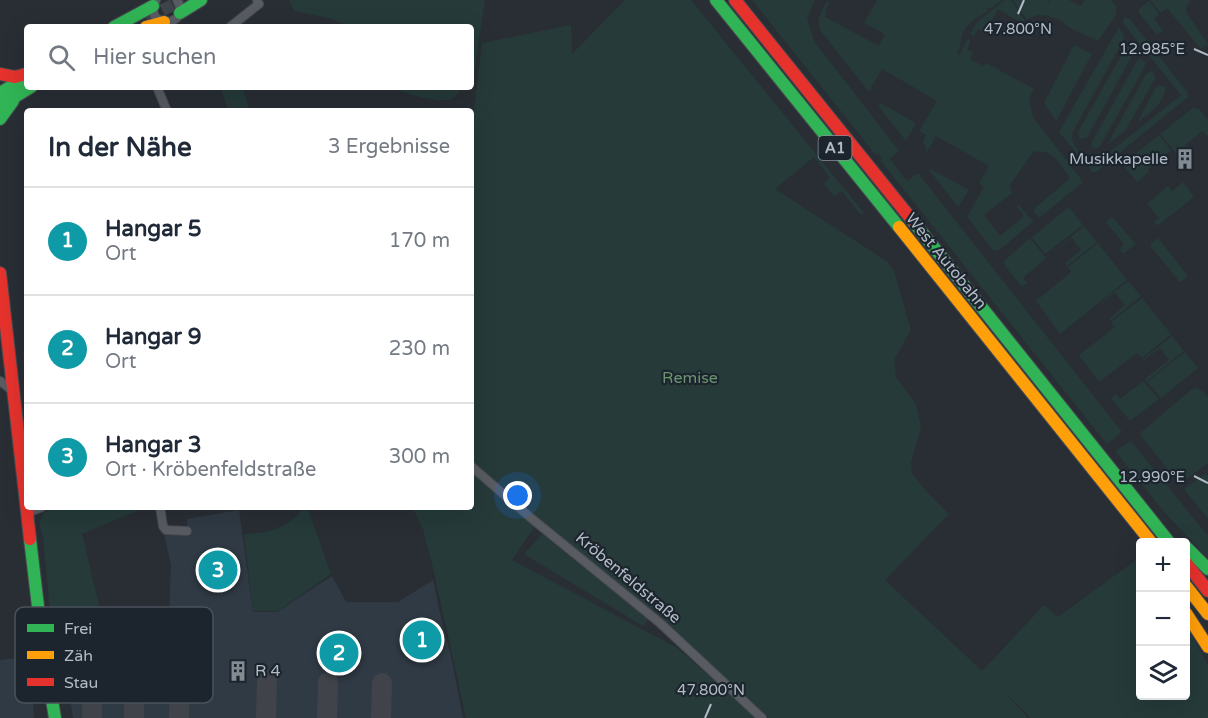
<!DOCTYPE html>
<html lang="de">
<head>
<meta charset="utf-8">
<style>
  body { margin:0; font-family:"Varela Round",sans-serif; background:#f6f6f7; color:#1f2937 }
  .controls { position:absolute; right:18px; bottom:18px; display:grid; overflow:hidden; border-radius:6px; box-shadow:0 6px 24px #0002 }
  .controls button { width:54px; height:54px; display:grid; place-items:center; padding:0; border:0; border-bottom:2px solid #e0e1e3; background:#fff; color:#1f2937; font:30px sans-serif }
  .you { position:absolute; left:518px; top:496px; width:21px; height:21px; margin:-15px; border:4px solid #fff; border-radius:50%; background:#1a73e8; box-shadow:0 0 0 9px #1a73e833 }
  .badge { display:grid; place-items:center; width:39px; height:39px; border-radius:50%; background:#111827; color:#fff; font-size:20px; font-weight:700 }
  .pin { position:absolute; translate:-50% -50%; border:3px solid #fff; box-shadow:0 2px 6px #0006 }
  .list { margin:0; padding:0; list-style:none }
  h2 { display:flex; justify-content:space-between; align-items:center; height:78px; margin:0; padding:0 24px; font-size:26px }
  h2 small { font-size:20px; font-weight:400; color:#747a83 }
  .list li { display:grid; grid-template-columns:39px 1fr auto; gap:18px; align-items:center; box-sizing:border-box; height:108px; padding:0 24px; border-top:2px solid #e0e1e3 }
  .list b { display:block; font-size:22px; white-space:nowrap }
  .list p { margin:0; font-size:20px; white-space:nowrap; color:#747a83 }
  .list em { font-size:20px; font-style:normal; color:#747a83 }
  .icon { flex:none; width:33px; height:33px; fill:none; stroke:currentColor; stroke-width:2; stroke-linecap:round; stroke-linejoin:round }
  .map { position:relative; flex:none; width:1208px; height:718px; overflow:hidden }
  .search { position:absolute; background:#fff; box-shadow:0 6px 24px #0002; left:24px; top:24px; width:450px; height:66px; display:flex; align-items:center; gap:15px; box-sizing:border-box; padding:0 21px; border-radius:6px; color:#747a83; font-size:22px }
  .panel { position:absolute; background:#fff; box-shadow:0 6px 24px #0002; left:24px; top:108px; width:450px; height:402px; border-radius:6px }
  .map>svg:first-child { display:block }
  .airport { fill:#303a44 }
  .green { fill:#263a3a }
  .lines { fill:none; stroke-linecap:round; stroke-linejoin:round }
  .taxiway { stroke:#40444a; stroke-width:20 }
  .secondary-tunnel { stroke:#3d434a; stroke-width:12; stroke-dasharray:12 6; stroke-linecap:butt }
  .street-casing { stroke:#464a4f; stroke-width:10 }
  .fast-casing { stroke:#464a4f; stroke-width:14 }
  .slow-casing { stroke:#464a4f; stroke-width:14 }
  .jam-casing { stroke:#464a4f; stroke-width:14 }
  .street { stroke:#585c62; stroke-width:8 }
  .fast { stroke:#30b455; stroke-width:12 }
  .slow { stroke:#ff9f0a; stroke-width:12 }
  .jam { stroke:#e5322d; stroke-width:12 }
  .ticks { fill:none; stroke:#b2bbc5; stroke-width:2 }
  .labels { text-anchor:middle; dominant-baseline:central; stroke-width:4.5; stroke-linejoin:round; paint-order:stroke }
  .shield { fill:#1c252e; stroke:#858e98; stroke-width:1.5 }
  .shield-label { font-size:15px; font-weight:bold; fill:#b2bbc5 }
  .poi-label { font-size:16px; fill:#b2bbc5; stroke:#1c252e; text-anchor:end }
  .street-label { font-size:16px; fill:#b2bbc5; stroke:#1c252e }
  .park-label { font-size:16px; fill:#6a956f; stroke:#1c252e }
  .key { fill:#1c252e; stroke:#49525b; stroke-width:1.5 }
  .key-label { font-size:16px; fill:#b2bbc5 }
  .ticks-label { font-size:15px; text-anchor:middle; fill:#b2bbc5; stroke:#1c252e; stroke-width:4.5; stroke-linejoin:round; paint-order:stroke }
</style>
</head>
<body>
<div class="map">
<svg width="1208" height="718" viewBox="0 0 1208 718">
  <rect width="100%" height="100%" fill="#282e34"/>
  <!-- airport -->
  <path class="airport" d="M 239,510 L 253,612 L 277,612 L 332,576 L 346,602 L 398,602 L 433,580 L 441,618 L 451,656 L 463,718 L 73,718 L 59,623 L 169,619 L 171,565 L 164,534 L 187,536 L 187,519 Z
    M 30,657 L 34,718 L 0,718 L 0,660 Z"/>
  <!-- green -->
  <path class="green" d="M 289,0 L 485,0 L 472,88 L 459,91 C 457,95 454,99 449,100 C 436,102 404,94 393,87 L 471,87 L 471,27 L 349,27 L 333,19 L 294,11 Z
    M 625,0 L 691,0 L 864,213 L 861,215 L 842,191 L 834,196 L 824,184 L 830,178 L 814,157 L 775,189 L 888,262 L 894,271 L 911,330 L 894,360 L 896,377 L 916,404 L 921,427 L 911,463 L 912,473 L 926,491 L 949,514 L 885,580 L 982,671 L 1044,605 L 1058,617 L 1140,557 L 1140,696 L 1186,696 L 1186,625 L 1208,665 L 1208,718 L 1031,718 L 1002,690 L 1028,718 L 769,718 L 662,619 L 534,515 L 471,460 L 471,134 L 482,43 L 571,25 L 572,54 Z
    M 752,0 L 815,0 L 807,18 L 814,41 L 899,151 L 890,159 L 907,181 L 918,173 L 1122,432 L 1107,444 L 880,160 L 882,157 L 879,154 L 875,154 Z
    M 877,0 L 1002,0 L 991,8 L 985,8 L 990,9 C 981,16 965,23 962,36 C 960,44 961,46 957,54 L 959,55 L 968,39 L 971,41 L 967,49 L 973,53 L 970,59 L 984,66 L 986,63 L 1034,89 L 1029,98 L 1033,117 L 1083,182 L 1039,218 L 1033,211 L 1035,208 L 1070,178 C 1059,163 1054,149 1033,152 L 1010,185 L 1012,193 L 984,215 L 1000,236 L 1024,216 L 1017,207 L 1019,205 L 1033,222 L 998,251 L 993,250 L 967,217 L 984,187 L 979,184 L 989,166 L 936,136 L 927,152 L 923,141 L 926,135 L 919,131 L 937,101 L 882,69 L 869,92 L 820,30 C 816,19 822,10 827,1 L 830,2 L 825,11 L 827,12 L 825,17 L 879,46 L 885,34 L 864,23 Z
    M 1005,0 L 1011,0 L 1025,21 L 1014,37 L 1011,35 L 1018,21 L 998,9 L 985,32 L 978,29 L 974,36 L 970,34 L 977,22 Z
    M 1013,0 L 1049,0 L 1046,7 L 1050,0 L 1069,0 L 1081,6 L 1085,0 L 1111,0 L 1116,6 L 1116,15 L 1098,41 L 1070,28 L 1060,20 L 1045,15 L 1037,15 L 1027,20 Z
    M 1150,0 L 1191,0 L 1187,6 L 1186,12 L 1208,44 L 1201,49 L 1167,8 L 1161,13 Z
    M 1149,1 L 1159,14 L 1154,19 L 1163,30 L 1157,35 L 1139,13 L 1139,9 Z
    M 1125,17 L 1130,19 L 1187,92 L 1188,97 L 1096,172 L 1092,172 L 1089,167 L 1092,163 L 1095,164 L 1181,95 L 1122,22 Z
    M 1119,27 L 1124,36 L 1123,41 L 1072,133 C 1071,144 1079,152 1086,160 L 1083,161 L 1060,133 L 1060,130 Z
    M 1074,45 L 1092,54 L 1056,121 L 1044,103 Z
    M 1129,45 L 1133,47 L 1134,52 L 1088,136 L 1086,138 L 1080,139 L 1078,132 L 1126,47 Z
    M 1140,59 L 1146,62 L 1145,66 L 1099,148 L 1093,148 L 1091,145 L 1093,140 L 1137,61 Z
    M 1151,71 L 1154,73 L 1155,79 L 1125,131 L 1107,145 L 1146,74 Z
    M 1159,85 L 1165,87 C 1166,103 1148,114 1137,123 L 1156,87 Z
    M 220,87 L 242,87 L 250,111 L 223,111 L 228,109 Z
    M 881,103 L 916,123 L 906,141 L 878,106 Z
    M 1193,108 L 1199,109 L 1208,120 L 1208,137 L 1202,131 L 1176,153 L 1160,134 Z
    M 1159,135 L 1171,150 L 1148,169 L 1149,172 L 1137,182 L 1122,164 Z
    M 931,169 L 969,190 L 958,207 L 929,170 Z
    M 1183,182 L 1194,197 L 1157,226 L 1154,222 L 1159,218 L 1147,204 L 1168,186 L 1172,191 Z
    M 1069,207 L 1083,225 L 1045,254 L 1032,237 Z
    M 1112,217 L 1136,244 L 1123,254 L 1120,250 L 1124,244 L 1106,222 Z
    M 1084,226 L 1097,242 L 1067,266 L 1065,263 L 1081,250 L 1072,238 L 1048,257 Z
    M 1030,238 L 1046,258 L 1023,278 L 1027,283 L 1022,287 L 1005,266 L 1004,261 Z
    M 1158,238 L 1188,276 L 1181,282 L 1179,281 L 1151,247 L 1151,243 Z
    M 1098,243 L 1127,280 L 1060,334 L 1036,301 L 1071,272 L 1068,267 Z
    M 1128,281 L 1141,296 L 1110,321 L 1109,319 L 1125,305 L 1115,293 L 1092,310 Z
    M 1142,298 L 1171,334 L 1142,358 L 1137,353 L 1099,382 L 1079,355 L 1115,327 L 1111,322 Z
    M 1172,336 L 1184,351 L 1147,381 L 1145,379 L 1169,360 L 1160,348 L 1144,360 L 1143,359 Z
    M 1185,352 L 1198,368 L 1161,398 L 1147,382 Z
    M 1143,381 L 1159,399 L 1130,421 L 1111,398 L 1116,394 L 1120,399 Z
    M 1196,388 L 1204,392 L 1208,397 L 1208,463 L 1180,484 L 1141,436 L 1140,433 L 1192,389 Z
    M 1131,441 L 1208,536 L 1208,558 L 1165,513 L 1115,451 Z
    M 471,469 L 535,526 L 512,560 L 677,648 L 757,718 L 466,718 L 434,572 L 423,529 L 412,507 L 471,507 Z
    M 1206,473 L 1208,476 L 1208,519 L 1184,489 Z
    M 55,507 L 146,507 L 82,534 L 102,618 L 51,621 L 43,538 L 39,523 L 43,513 Z
    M 304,507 L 307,507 L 331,574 L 278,611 L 253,611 L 244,534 C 269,533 288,529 304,507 Z
    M 542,534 L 648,620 L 643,626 L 524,554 Z"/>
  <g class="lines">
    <!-- taxiway -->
    <path class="taxiway" d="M 92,718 L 92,639 L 94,634 C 103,629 127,628 134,637 L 134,718
      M 179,718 L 181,625
      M 266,718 L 267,680
      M 327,718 L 328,682
      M 381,718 L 382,683"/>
    <!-- secondary-tunnel -->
    <path class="secondary-tunnel" d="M 146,18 L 183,0"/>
    <!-- street casing -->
    <g class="street-casing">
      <path id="street" d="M 156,0 C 141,30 193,28 177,0
        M 230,27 L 259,4 L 257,0
        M 157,87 L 167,111
        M 0,381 L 9,388
        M 471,466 L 531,518 L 660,623 L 762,718
        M 160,507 L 163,526 L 166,530 L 187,531
        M 27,513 L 42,507"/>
    </g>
    <!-- fast casing -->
    <g class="fast-casing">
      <path id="fast" d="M 716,0 L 899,227
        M 180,13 L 201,0
        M 114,27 L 153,6
        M 0,93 L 27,77
        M 0,106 L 31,87
        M 0,119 L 13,101
        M 912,220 L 1169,542
        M 30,539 L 42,640 L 55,718
        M 1186,547 L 1208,569"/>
    </g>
    <!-- slow casing -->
    <g class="slow-casing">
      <path id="slow" d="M 146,27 L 164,22
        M 899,227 L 1151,542
        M 1186,586 L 1208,614
        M 1186,613 L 1208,647"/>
    </g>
    <!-- jam casing -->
    <g class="jam-casing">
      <path id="jam" d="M 735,0 L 912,220
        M 0,74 L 15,77 L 26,74
        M 0,273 L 30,539
        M 1186,563 L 1208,591"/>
    </g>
    <!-- street -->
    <use href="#street" class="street"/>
    <!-- fast -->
    <use href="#fast" class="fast"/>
    <!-- slow -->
    <use href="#slow" class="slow"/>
    <!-- jam -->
    <use href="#jam" class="jam"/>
  </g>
  <!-- ticks -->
  <path class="ticks" d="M 1018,14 L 1024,0M 1194,49 L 1208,55M 1194,476 L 1208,483M 705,718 L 711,704"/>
  <!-- icons -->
  <defs>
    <g id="building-bare" transform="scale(1.62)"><path d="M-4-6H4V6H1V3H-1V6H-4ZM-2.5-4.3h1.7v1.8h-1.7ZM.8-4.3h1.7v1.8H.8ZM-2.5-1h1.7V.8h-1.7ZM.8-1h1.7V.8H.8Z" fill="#828a92" stroke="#1c252e" stroke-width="2.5" paint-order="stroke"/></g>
  </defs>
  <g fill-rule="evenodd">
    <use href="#building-bare" x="1185" y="159"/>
    <use href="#building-bare" x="238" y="671"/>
  </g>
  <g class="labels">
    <!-- shield labels -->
    <rect class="shield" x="818.5" y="136" width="33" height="24" rx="4.5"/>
    <g class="shield-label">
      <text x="835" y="148">A1</text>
    </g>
    <!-- poi labels -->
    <g class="poi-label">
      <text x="1168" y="159">Musikkapelle</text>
      <text x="255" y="671" text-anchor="start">R 4</text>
    </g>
    <!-- street labels -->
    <g class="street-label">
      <text transform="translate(946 261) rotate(51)">West Autobahn</text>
      <text transform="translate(628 578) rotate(40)">Kröbenfeldstraße</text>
    </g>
    <!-- park labels -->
    <g class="park-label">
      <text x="690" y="378">Remise</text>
    </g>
  </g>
  <!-- legend -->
  <rect x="15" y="607" width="198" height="96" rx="9" class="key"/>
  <rect x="27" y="624" width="27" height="8" fill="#30b455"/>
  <rect x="27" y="651" width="27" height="8" fill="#ff9f0a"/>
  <rect x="27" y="678" width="27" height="8" fill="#e5322d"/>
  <g class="key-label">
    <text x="64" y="634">Frei</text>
    <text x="64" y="661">Zäh</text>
    <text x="64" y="688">Stau</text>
  </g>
  <g class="ticks-label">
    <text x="1018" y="34">47.800°N</text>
    <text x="1152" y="54">12.985°E</text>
    <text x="1152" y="482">12.990°E</text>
    <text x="711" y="695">47.800°N</text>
  </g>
</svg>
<div class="controls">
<button>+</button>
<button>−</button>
<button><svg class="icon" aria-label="layers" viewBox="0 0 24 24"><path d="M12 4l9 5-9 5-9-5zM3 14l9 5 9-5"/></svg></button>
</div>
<div class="you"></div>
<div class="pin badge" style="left:422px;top:640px;background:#0f9aa8">1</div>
<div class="pin badge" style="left:339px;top:653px;background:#0f9aa8">2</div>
<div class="pin badge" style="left:218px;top:570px;background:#0f9aa8">3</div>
<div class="search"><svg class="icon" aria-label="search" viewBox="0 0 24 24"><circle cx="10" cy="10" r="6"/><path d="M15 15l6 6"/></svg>Hier suchen</div>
<section class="panel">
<h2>In der Nähe<small>3 Ergebnisse</small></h2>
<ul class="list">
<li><span class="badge" style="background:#0f9aa8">1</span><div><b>Hangar 5</b><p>Ort</p></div><em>170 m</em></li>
<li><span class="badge" style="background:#0f9aa8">2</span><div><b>Hangar 9</b><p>Ort</p></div><em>230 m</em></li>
<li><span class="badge" style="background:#0f9aa8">3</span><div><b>Hangar 3</b><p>Ort · Kröbenfeldstraße</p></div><em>300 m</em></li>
</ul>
</section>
</div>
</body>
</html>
